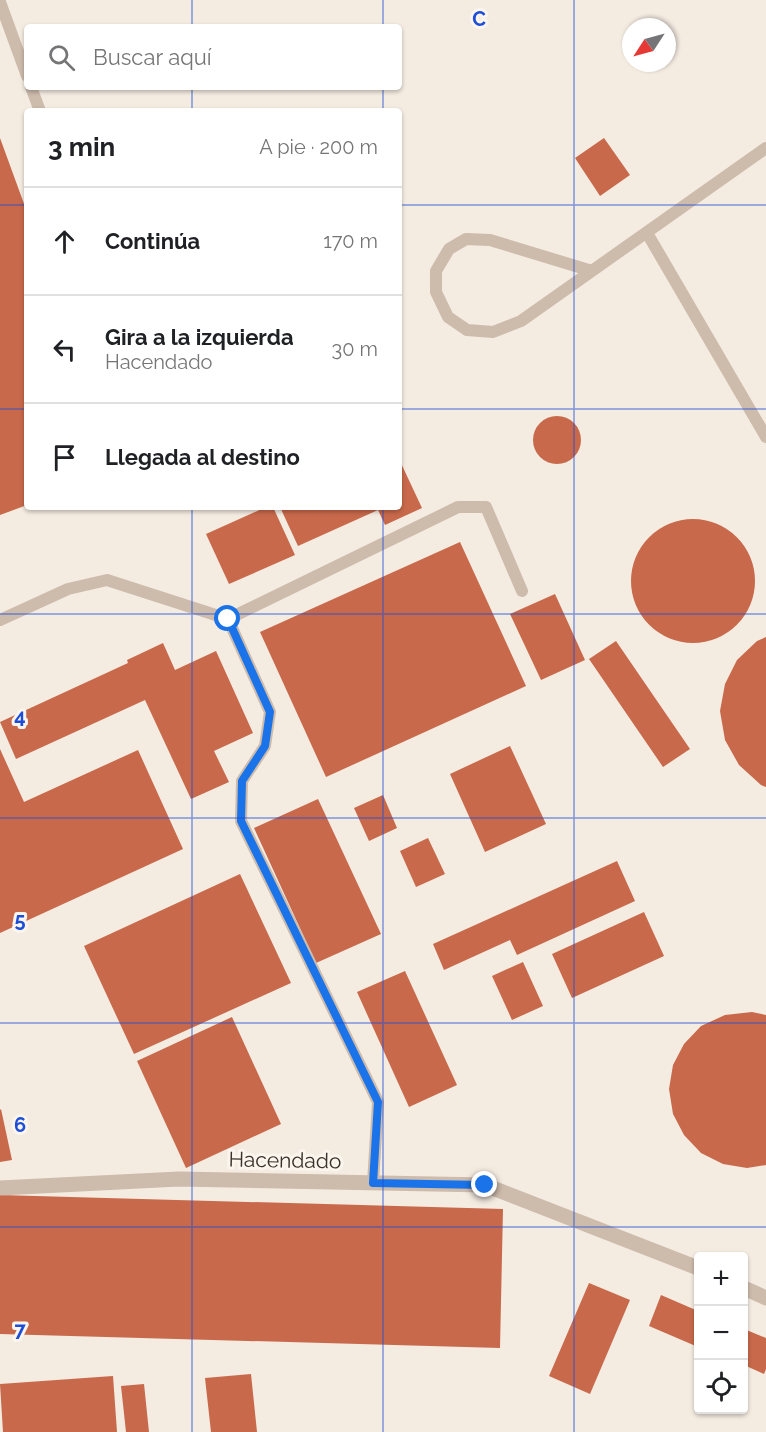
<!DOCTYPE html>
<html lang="es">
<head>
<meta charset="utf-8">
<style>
  body { margin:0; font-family:Raleway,sans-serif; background:#f2f2f2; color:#202124 }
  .controls { position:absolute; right:18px; bottom:18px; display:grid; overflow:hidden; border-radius:6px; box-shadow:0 2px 4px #0004 }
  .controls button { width:54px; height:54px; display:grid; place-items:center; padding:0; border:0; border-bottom:2px solid #e0e0e0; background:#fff; color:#202124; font:30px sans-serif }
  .compass { position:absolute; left:622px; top:18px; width:54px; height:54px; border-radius:50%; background:#fff; box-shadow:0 2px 4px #0004; rotate:234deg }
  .stop { position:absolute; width:18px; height:18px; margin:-14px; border:4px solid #1a73e8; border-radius:50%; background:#fff }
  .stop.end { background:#1a73e8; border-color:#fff; box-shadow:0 2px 6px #0008 }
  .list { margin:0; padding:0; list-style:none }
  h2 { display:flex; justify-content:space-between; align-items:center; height:78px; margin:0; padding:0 24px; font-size:26px }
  h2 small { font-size:20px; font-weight:400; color:#757577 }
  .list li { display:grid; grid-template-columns:39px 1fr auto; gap:18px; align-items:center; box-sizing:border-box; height:108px; padding:0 24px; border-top:2px solid #e0e0e0 }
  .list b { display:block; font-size:22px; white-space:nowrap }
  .list p { margin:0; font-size:20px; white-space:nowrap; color:#757577 }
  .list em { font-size:20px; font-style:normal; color:#757577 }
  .icon { flex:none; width:33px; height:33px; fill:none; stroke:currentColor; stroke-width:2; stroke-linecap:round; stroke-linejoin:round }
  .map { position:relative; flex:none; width:766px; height:1432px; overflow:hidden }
  .search { position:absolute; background:#fff; box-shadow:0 2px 4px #0004; left:24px; top:24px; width:378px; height:66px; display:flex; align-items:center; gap:15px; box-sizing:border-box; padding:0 21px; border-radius:6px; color:#757577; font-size:22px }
  .panel { position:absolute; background:#fff; box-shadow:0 2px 4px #0004; left:24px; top:108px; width:378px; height:402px; border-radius:6px }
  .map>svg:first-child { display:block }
  .building { fill:#c8694b }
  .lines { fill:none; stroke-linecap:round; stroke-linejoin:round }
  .service { stroke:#cdbbac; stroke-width:12 }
  .minor { stroke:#cdbbac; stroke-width:15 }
  .route { stroke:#1a73e8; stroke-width:8 }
  .grid { fill:none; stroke:#1d4ed8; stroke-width:1.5; stroke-opacity:0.55 }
  .labels { text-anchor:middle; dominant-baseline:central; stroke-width:6; stroke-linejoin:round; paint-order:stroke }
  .street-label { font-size:21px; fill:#3b302b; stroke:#fbf5ee }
  .grid-label { font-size:20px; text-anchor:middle; font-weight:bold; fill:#1d4ed8; stroke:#fbf5ee; stroke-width:6; stroke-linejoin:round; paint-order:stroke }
</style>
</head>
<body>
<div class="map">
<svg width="766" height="1432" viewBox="0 0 766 1432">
  <rect width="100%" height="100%" fill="#f4ebe1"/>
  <!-- building -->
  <path class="building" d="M 0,138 L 27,212 L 27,505 L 0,515 Z
    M 604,138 L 630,175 L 600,196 L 575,158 Z
    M533 440a24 24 0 1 1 48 0a24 24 0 1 1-48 0Z
    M 399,459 L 422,508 L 385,525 L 378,510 L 298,546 L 280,507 L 399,507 Z
    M 266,507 L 273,507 L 295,555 L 229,584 L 206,534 Z
    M631 581a62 62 0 1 1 124 0a62 62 0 1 1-124 0Z
    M 460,542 L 526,686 L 326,777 L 260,632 Z
    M 555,594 L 585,660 L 541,680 L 510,614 Z
    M 766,637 L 766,787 L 761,785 L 739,765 L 725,740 L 720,711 L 725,684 L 737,660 L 757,641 Z
    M 616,641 L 690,749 L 663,767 L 589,659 Z
    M 163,643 L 175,670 L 216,651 L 253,733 L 214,751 L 229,782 L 191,799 L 145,700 L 16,759 L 0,722 L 128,663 L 127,660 Z
    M 510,746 L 546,824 L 485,852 L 450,774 Z
    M 0,749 L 24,802 L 138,750 L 183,849 L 0,933 Z
    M 383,795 L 397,828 L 369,841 L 354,808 Z
    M 318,799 L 381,934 L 316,963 L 254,828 Z
    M 428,838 L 445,874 L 416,887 L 400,851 Z
    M 617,861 L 635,901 L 517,955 L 510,940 L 444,970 L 433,944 Z
    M 240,874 L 291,983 L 134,1054 L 84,946 Z
    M 644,912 L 664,956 L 572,998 L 552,954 Z
    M 523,962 L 543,1006 L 512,1020 L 492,976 Z
    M 405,971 L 457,1085 L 409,1107 L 357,992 Z
    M 752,1012 L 766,1015 L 766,1165 L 747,1168 L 723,1164 L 701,1153 L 684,1135 L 673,1114 L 669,1089 L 673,1065 L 684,1044 L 701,1026 L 725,1015 Z
    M 232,1017 L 281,1124 L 186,1168 L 137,1061 Z
    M 1,1109 L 12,1160 L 0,1162 L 0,1110 Z
    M 0,1195 L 503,1209 L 500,1348 L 0,1334 Z
    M 589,1283 L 630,1300 L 590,1394 L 549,1376 Z
    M 661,1295 L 698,1311 L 698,1347 L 649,1326 Z
    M 744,1329 L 766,1338 L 766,1369 L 764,1374 L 744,1365 Z
    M 251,1374 L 257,1432 L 211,1432 L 205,1378 Z
    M 113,1376 L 117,1432 L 3,1432 L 0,1384 Z
    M 144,1384 L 149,1432 L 126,1432 L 121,1386 Z"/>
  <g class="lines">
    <!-- service -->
    <path class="service" d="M 0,2 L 27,76
      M 31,87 L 40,111
      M 647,233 L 766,437
      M 592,271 L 490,240 L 466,239 L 449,249 L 436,271 L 436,292 L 448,317 L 467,330 L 493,332 L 521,321 L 766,148
      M 228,619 L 458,507 L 486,507 L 522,591
      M 0,620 L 68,589 L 107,580 L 228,619 L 270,712 L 265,746 L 242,781 L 241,821 L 378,1102 L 373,1183"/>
    <!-- minor -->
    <path class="minor" d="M 0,1188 L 179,1179 L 485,1185 L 698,1268
      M 744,1288 L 766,1298"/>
  </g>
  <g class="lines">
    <!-- route -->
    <path class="route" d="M 228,619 L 270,712 L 265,746 L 242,781 L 241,821 L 378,1102 L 373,1183 L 485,1185"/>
  </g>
  <!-- grid -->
  <path class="grid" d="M 192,0 L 192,27M 383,0 L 383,27M 574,0 L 574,1432M 192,87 L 192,111M 383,87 L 383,111M 0,205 L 27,205M 399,205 L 766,205M 0,409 L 27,409M 399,409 L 766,409M 192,507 L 192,1432M 383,507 L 383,1432M 0,614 L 766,614M 0,818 L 766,818M 0,1023 L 766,1023M 0,1227 L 766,1227"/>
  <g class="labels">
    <!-- street labels -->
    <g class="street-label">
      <text transform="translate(285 1160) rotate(1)">Hacendado</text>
    </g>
  </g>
  <g class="grid-label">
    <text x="479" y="26">C</text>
    <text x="20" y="723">4</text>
    <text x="20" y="927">5</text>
    <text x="20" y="1132">6</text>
    <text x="20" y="1337">7</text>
  </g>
</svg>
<div class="controls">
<button>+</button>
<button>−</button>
<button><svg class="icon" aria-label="locate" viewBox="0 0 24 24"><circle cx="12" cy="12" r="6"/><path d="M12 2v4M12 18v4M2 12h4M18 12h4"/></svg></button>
</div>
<svg class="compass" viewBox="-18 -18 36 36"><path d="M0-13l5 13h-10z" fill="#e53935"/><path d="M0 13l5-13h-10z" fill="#757577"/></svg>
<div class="stop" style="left:228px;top:619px"></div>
<div class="stop end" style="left:485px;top:1185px"></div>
<div class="search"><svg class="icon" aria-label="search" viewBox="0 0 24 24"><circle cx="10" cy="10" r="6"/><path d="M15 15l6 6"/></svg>Buscar aquí</div>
<section class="panel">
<h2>3 min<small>A pie · 200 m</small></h2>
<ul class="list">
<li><svg class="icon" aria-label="ahead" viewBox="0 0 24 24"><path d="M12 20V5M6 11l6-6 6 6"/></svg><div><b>Continúa</b></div><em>170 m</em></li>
<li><svg class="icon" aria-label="left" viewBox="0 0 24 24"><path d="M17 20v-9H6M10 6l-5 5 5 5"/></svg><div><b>Gira a la izquierda</b><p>Hacendado</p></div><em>30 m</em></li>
<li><svg class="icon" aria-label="arrive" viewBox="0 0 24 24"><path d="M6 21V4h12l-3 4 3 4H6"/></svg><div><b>Llegada al destino</b></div></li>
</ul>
</section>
</div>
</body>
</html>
